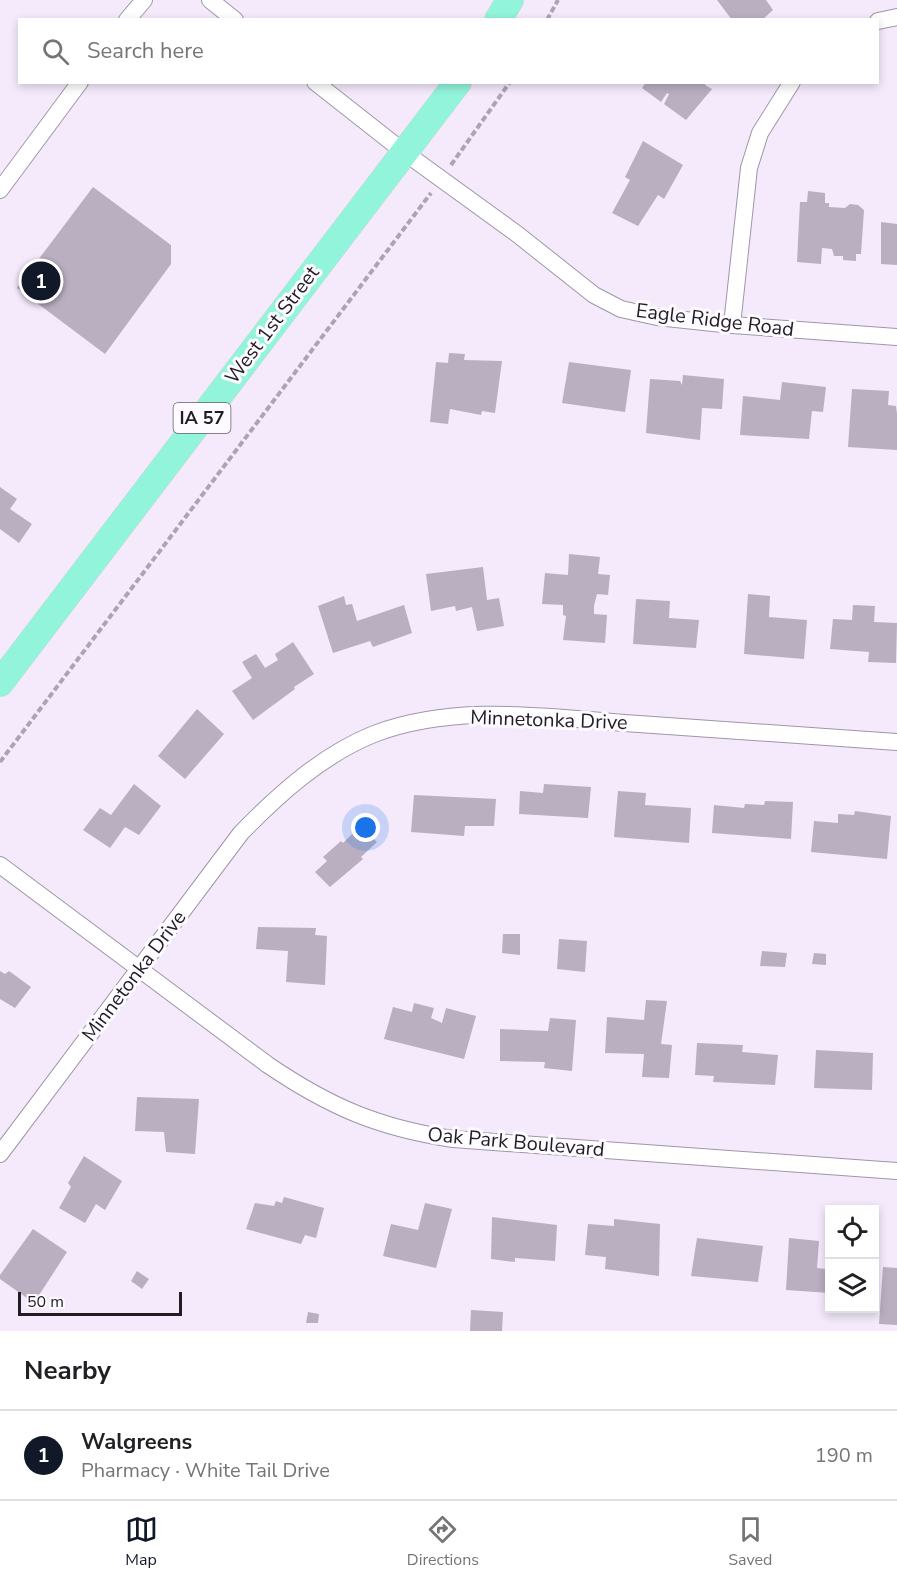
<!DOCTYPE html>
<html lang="en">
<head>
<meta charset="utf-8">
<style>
  body { margin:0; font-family:"Nunito Sans",sans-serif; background:#f6f6f6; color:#202124 }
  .controls { position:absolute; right:18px; bottom:18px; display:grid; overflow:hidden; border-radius:0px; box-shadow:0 3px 9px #0003 }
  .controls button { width:54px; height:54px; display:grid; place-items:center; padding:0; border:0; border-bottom:2px solid #e0e0e0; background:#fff; color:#202124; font:30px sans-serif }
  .scale { position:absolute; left:18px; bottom:15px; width:164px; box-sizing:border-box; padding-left:6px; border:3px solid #211d23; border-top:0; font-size:16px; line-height:21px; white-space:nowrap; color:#211d23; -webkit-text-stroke:4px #fdfbff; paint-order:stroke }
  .you { position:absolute; left:366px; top:828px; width:21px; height:21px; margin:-15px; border:4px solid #fff; border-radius:50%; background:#1a73e8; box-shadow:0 0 0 9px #1a73e833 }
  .badge { display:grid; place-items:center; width:39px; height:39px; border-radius:50%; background:#111827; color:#fff; font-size:20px; font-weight:700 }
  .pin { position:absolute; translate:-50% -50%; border:3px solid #fff; box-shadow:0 2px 6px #0006 }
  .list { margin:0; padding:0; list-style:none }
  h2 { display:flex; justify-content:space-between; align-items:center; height:78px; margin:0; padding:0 24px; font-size:26px }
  h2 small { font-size:20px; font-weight:400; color:#757577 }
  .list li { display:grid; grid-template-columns:39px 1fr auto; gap:18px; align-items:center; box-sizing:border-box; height:90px; padding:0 24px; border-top:2px solid #e0e0e0 }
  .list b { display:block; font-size:22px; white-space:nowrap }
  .list p { margin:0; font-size:20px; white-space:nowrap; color:#757577 }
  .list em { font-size:20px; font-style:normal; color:#757577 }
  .icon { flex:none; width:33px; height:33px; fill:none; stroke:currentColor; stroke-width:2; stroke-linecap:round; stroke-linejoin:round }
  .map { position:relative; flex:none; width:897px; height:1331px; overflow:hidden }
  .search { position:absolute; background:#fff; box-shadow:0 3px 9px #0003; left:18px; right:18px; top:18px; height:66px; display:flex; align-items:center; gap:15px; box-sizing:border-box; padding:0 21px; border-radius:0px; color:#757577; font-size:22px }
  .sheet { height:168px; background:#fff }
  nav { display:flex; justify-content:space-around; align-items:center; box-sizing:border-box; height:84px; border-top:2px solid #e0e0e0; background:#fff; font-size:16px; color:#757577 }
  nav a { display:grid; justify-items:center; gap:3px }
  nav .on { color:#111827 }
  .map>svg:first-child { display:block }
  .building { fill:#b9afc0 }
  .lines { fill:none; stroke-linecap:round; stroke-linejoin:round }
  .minor-casing { stroke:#9f96a6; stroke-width:18 }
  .primary-casing { stroke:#d7d6d7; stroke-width:28 }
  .path { stroke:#aca4b1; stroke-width:4; stroke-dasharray:6 3; stroke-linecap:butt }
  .minor { stroke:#fff; stroke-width:16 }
  .primary { stroke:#92f4da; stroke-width:27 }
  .labels { text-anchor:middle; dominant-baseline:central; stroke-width:6; stroke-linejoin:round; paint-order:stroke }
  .shield { fill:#fdfbff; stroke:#636065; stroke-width:1.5 }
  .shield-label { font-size:18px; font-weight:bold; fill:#211d23 }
  .street-label { font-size:20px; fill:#211d23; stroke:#fdfbff }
</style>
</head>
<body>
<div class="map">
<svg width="897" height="1331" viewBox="0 0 897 1331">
  <rect width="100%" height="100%" fill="#f4eafc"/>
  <!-- building -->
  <path class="building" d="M 717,0 L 766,0 L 773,10 L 762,20 L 732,20 Z
    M 646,82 L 707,82 L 705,85 L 712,89 L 686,120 L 664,104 L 669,94 L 667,93 L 661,102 L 642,88 Z
    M 643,141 L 683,165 L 664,199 L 658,195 L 638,226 L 612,213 L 630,180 L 625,177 Z
    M 93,187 L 171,245 L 171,264 L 105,354 L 17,288 Z
    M 808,191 L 825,193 L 825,203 L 829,203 L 829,207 L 845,208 L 850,204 L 858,205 L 864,210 L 861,254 L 856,254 L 856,261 L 843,260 L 843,256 L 834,256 L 832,249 L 822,248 L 821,264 L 797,262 L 800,202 L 807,202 Z
    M 881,222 L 897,224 L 897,265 L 881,264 Z
    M 449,353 L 465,354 L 464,360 L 502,361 L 495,413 L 482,411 L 481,415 L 450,409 L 448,424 L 430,422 L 436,362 L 448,363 Z
    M 569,362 L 631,370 L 625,412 L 562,403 Z
    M 683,375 L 724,379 L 722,409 L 702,408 L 700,440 L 646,433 L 650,379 L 680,381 L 682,385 Z
    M 782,382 L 826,387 L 823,412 L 812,411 L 809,439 L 740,435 L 743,396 L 780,400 Z
    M 852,389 L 889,391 L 888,405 L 896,406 L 897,414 L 897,450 L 848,447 Z
    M 0,487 L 17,499 L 10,509 L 32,524 L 19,543 L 0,529 Z
    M 569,554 L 600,557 L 598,574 L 610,575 L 608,595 L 597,594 L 594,606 L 594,614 L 607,615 L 605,643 L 563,640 L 566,616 L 563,615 L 563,605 L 542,604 L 545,573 L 568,575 Z
    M 483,567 L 487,600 L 499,598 L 504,626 L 477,631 L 472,607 L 456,611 L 455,606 L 431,611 L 426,574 Z
    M 748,594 L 770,596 L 769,617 L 807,620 L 804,659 L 744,654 Z
    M 344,596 L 346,605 L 352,604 L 357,621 L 404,605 L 412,633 L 373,647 L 370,641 L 333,653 L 318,606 Z
    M 636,599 L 670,601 L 669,618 L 699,620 L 696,648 L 633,644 Z
    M 853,605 L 875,606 L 874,622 L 897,623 L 896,663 L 868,662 L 869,652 L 830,649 L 833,619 L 852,620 Z
    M 293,642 L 314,674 L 294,687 L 295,689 L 253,720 L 232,691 L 252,678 L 242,662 L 256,654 L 265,668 L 278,660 L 275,654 Z
    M 197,709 L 224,734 L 185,779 L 158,756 Z
    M 134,784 L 161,806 L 139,835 L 125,827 L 110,848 L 83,830 L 100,808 L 111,815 Z
    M 544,784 L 591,787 L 588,818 L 519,814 L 520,791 L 543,793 Z
    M 618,791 L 646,793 L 645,805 L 691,808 L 689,843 L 614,837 Z
    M 414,795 L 496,799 L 494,826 L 465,826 L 464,836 L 411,832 Z
    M 765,801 L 793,802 L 791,839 L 712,833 L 714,805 L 744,808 L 745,804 L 764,805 Z
    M 855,811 L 891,816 L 887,859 L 811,852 L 814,821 L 838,823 L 838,814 L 854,815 Z
    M 360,826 L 377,842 L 361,857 L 363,859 L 330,887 L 315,872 L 327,861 L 323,857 L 341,841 L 343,843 Z
    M 258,927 L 316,928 L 315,935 L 327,936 L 325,985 L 286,982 L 288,951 L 256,949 Z
    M 503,934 L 520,934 L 520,955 L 502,953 Z
    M 559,939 L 587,941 L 585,972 L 557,969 Z
    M 762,951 L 787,953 L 785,967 L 760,966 Z
    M 814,953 L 826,954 L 826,965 L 812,964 Z
    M 0,971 L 5,974 L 9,971 L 31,987 L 15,1008 L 0,999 Z
    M 646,1000 L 667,1001 L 661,1044 L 672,1045 L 669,1078 L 642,1077 L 644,1054 L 605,1053 L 607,1017 L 644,1020 Z
    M 414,1003 L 434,1008 L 431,1018 L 442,1023 L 446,1008 L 476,1016 L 464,1059 L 384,1039 L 393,1007 L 412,1012 Z
    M 550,1018 L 576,1020 L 572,1071 L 544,1068 L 545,1062 L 500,1061 L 500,1029 L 548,1031 Z
    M 697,1043 L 743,1045 L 742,1052 L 778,1055 L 775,1085 L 713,1082 L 714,1076 L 695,1075 Z
    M 816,1050 L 873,1053 L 872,1090 L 814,1088 Z
    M 137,1097 L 199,1099 L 195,1154 L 166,1152 L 164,1132 L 135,1131 Z
    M 84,1156 L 122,1181 L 105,1210 L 96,1204 L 85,1223 L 59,1208 L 71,1187 L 68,1183 Z
    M 284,1197 L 324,1208 L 316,1238 L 305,1235 L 301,1244 L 246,1229 L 255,1203 L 274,1206 L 276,1201 L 282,1203 Z
    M 425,1203 L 452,1209 L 436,1268 L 383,1256 L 391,1224 L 418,1230 Z
    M 492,1217 L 557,1225 L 555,1261 L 515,1258 L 515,1262 L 491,1259 Z
    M 614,1219 L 660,1224 L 659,1276 L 605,1269 L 606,1257 L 585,1255 L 588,1224 L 614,1226 Z
    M 33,1229 L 67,1252 L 34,1303 L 0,1279 L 0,1275 Z
    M 697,1238 L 763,1246 L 758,1282 L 691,1276 Z
    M 789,1238 L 819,1241 L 817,1268 L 826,1269 L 827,1251 L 830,1251 L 830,1293 L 786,1290 Z
    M 883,1267 L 897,1268 L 897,1325 L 879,1324 Z
    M 137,1271 L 149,1279 L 142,1289 L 131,1281 Z
    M 471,1310 L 503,1312 L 502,1331 L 470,1331 Z
    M 308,1312 L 319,1314 L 318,1323 L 306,1323 Z"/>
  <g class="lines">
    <!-- minor casing -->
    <g class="minor-casing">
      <path id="minor" d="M 210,0 L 235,20
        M 127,20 L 144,0
        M 878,21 L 897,17
        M 315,82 L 404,152 L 517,234 L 594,295 L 621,309 L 657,317 L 732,325 L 897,337
        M 0,190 L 80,82
        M 732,325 L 749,168 L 760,133 L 792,82
        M 0,865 L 268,1065 C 330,1107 379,1128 453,1139 L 897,1171
        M 0,1154 L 241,833 C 279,794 322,755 374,734 C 458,702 553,718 639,724 C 725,730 811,736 897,742"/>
    </g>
    <!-- primary casing -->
    <g class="primary-casing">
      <path id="primary" d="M 498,20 L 510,0
        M 0,683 L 458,82"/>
    </g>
    <!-- path -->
    <path class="path" d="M 547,20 L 558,0
      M 451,165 L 510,82
      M 0,762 L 431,193"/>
    <!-- minor -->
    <use href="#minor" class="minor"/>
    <!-- primary -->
    <use href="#primary" class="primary"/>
  </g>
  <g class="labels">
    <!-- shield labels -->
    <rect class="shield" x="173.5" y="403" width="57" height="30" rx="4.5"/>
    <g class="shield-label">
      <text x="202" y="418">IA 57</text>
    </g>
    <!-- street labels -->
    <g class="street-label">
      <text transform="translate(715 320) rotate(7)">Eagle Ridge Road</text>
      <text transform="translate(272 325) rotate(-53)">West 1st Street</text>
      <text transform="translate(549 720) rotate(2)">Minnetonka Drive</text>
      <text transform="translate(134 976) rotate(-53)">Minnetonka Drive</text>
      <text transform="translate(516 1142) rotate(5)">Oak Park Boulevard</text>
    </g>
  </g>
</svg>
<div class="controls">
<button><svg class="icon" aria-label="locate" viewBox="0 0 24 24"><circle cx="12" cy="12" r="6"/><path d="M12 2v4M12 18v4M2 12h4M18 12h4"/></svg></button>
<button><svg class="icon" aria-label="layers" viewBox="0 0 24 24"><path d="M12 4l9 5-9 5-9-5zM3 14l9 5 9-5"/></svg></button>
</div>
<div class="scale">50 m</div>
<div class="you"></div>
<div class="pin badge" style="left:41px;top:281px">1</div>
<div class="search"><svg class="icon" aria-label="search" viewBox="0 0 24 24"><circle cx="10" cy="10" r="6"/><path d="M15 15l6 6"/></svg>Search here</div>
</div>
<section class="sheet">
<h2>Nearby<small></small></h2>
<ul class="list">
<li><span class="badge">1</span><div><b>Walgreens</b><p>Pharmacy · White Tail Drive</p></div><em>190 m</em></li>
</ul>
</section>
<nav>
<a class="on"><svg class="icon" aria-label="map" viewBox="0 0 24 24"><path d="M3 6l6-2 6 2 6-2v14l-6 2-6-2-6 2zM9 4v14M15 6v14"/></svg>Map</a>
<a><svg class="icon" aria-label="directions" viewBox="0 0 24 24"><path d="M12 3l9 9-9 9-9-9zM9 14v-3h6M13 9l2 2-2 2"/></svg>Directions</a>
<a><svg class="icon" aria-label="saved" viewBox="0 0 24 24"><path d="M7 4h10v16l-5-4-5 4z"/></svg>Saved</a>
</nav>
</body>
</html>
